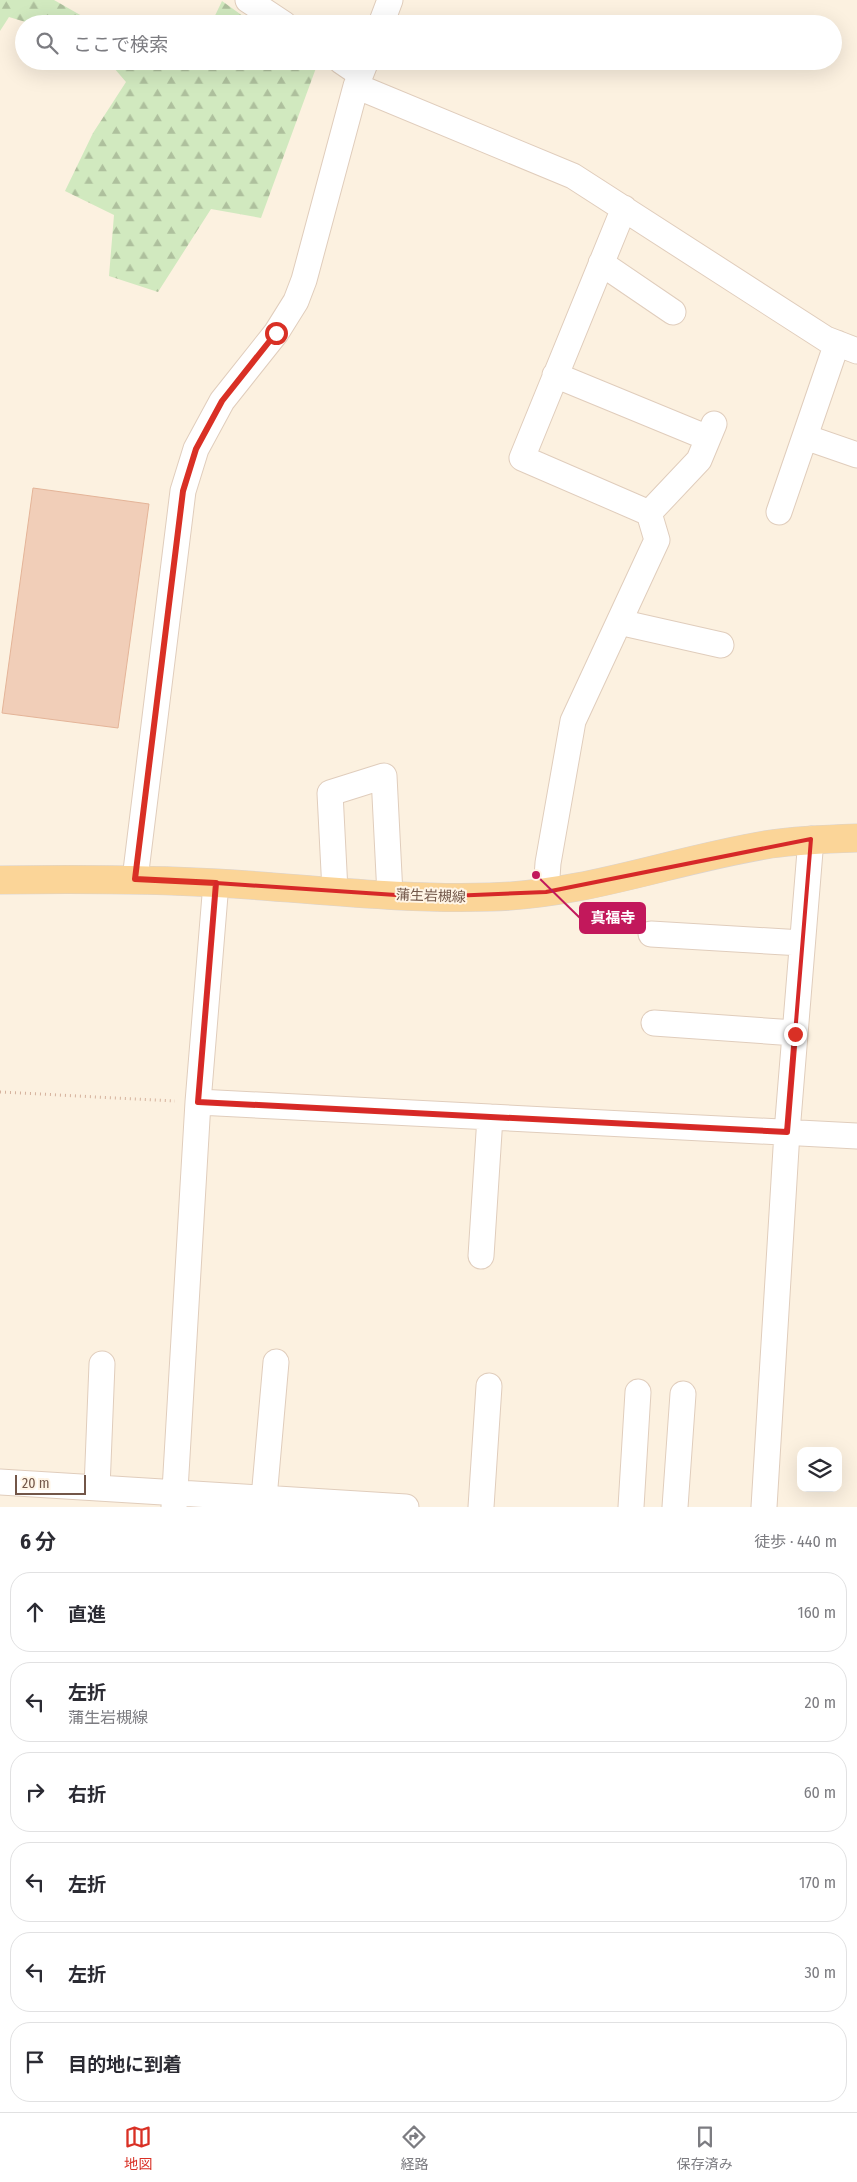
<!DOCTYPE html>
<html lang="ja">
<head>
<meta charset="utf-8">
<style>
  body { margin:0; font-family:"Fira Sans Condensed","Noto Sans JP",sans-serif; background:#f2f2f3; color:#2b2b33 }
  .controls { position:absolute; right:15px; bottom:15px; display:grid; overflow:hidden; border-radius:10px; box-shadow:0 5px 20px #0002 }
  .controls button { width:45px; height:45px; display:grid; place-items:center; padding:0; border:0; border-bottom:1px solid #e1e1e2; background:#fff; color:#2b2b33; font:25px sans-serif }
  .scale { position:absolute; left:15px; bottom:12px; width:71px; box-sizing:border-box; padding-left:5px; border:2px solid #725648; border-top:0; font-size:14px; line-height:18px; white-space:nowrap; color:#725648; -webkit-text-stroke:4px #fff5e6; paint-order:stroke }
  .stop { position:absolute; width:15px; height:15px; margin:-11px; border:4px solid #d93025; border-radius:50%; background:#fff }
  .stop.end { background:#d93025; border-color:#fff; box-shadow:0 1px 5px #0008 }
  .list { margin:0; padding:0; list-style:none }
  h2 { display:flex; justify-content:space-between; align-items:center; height:65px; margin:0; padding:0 20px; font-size:21px }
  h2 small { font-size:16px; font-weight:400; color:#7c7c81 }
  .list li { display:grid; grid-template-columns:32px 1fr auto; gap:15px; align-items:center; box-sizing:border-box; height:80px; margin:0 10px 10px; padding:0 10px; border:1px solid #e1e1e2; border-radius:20px }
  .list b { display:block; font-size:19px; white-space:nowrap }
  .list p { margin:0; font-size:16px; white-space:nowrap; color:#7c7c81 }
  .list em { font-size:16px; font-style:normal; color:#7c7c81 }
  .icon { flex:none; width:28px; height:28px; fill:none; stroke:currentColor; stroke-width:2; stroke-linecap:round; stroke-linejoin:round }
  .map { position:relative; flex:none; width:857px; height:1507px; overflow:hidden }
  .search { position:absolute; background:#fff; box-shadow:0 5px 20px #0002; left:15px; right:15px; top:15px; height:55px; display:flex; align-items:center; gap:12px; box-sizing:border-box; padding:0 18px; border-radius:28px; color:#7c7c81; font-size:19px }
  .sheet { height:605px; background:#fff }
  nav { display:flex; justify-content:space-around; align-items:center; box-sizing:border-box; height:70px; border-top:1px solid #e1e1e2; background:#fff; font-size:14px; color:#7c7c81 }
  nav a { display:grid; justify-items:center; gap:2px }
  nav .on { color:#d93025 }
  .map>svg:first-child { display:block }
  .forest { fill:url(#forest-firs) }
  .building { fill:#f1ceb8; stroke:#e4b498 }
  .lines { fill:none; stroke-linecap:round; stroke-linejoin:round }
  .minor-casing { stroke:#e0cdbc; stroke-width:27 }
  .major-casing { stroke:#dad3cf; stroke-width:29 }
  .path { stroke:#d5b19c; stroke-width:3; stroke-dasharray:1 4; stroke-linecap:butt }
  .minor { stroke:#fff; stroke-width:25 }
  .major { stroke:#fbd598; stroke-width:28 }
  .route { stroke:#d93025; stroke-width:6 }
  .marked { fill:none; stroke:#d62828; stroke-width:4; stroke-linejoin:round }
  .labels { text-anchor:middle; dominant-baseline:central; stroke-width:4; stroke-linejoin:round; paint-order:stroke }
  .street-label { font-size:14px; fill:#725648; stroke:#fff5e6 }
  .leader { fill:none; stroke:#c2185b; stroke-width:2 }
  .callout-dot { fill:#c2185b; stroke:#fff5e6; stroke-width:2 }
  .callout { fill:#c2185b; stroke:#c2185b; stroke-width:2 }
  .callout-label { font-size:15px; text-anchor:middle; font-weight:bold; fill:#fff }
</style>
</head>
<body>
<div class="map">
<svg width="857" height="1507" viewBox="0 0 857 1507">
  <defs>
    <pattern id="forest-firs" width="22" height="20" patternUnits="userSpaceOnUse" patternTransform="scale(1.25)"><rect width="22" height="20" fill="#d1e9bf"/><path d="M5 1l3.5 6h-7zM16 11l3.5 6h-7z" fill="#aec09d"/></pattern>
  </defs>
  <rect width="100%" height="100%" fill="#fcf1e0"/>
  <!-- forest -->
  <path class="forest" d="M 0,0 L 54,0 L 96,24 L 32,24 L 9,17 L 0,31 Z
    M 222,1 L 254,24 L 211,24 Z
    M 108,61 L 306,61 L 316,68 L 261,218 L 211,209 L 158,292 L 109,276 L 114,215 L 65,191 L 93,133 L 126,82 Z"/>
  <!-- building -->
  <path class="building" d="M 33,488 L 149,504 L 118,728 L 2,713 Z"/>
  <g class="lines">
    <!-- minor casing -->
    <g class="minor-casing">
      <path id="minor" d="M 248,0 L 284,24
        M 381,24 L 390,0
        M 341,61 L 360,74
        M 356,86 L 573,176 L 826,339 L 857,351
        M 601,263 L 673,312
        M 555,375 L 708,438
        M 805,437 L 857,455
        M 779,512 L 837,343
        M 649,513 L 699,460 L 714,424
        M 619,622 L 721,645
        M 135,879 L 183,491 L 196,449 L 222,401 L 276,333 L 296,301 L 304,280 L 356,86 L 366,61
        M 335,891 L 330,793 L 384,776 L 390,895
        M 546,892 L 548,863 L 573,721 L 657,540 L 649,513 L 522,458 L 624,208
        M 651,934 L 802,943
        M 654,1023 L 795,1033
        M 198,1102 L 857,1136
        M 481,1256 L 490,1117
        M 0,1482 L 406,1507
        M 97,1488 L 102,1364
        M 264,1498 L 276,1362
        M 174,1507 L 198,1102 L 216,883
        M 481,1507 L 489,1386
        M 631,1507 L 638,1392
        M 675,1507 L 683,1394
        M 764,1507 L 787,1132 L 811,839"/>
    </g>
    <!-- major casing -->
    <g class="major-casing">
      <path id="major" d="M 0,880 C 72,879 144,879 217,883 C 307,888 399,900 490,897 C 586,895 676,859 771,844 C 799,840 828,839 857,838"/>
    </g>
    <!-- path -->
    <path class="path" d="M 0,1092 L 175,1101"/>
    <!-- minor -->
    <use href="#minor" class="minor"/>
    <!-- major -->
    <use href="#major" class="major"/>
  </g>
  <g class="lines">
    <!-- route -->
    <path class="route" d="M 276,333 L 222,401 L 196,449 L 183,491 L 135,879 L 216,883 L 198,1102 L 787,1132 L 795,1034"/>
  </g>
  <!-- marked area -->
  <path class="marked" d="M 811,839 L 787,1132 L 198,1102 L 216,883 L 426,897 L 546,892 Z"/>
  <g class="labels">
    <!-- street labels -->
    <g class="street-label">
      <text transform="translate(431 896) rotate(2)">蒲生岩槻線</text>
    </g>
  </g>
  <!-- callouts -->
  <path class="leader" d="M536 875L580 918"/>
  <circle class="callout-dot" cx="536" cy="875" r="5"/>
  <rect class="callout" x="580" y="903" width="65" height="30" rx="5"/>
  <g class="callout-label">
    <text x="613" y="923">真福寺</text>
  </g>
</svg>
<div class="controls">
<button><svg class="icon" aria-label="layers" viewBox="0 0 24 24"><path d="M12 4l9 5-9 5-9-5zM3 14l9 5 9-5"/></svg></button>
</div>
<div class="scale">20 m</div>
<div class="stop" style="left:276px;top:333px"></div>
<div class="stop end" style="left:795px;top:1034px"></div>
<div class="search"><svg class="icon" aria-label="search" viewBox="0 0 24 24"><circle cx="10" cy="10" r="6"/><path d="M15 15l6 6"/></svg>ここで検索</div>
</div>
<section class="sheet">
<h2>6 分<small>徒歩 · 440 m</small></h2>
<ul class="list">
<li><svg class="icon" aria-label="ahead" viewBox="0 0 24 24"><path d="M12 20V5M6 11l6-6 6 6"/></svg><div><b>直進</b></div><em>160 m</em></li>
<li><svg class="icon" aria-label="left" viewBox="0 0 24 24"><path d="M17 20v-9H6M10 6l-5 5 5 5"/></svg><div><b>左折</b><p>蒲生岩槻線</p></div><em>20 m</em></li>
<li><svg class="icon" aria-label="right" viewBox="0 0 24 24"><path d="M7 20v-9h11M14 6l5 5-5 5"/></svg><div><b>右折</b></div><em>60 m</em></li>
<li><svg class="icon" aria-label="left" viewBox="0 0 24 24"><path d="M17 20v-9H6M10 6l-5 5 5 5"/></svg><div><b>左折</b></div><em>170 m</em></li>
<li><svg class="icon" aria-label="left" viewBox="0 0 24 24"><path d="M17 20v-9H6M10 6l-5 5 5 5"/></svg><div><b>左折</b></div><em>30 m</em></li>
<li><svg class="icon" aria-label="arrive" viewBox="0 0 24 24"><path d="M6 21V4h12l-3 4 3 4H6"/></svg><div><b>目的地に到着</b></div></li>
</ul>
</section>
<nav>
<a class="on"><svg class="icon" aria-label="map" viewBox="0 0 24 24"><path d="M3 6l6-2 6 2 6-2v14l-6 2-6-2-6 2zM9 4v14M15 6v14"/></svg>地図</a>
<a><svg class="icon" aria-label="directions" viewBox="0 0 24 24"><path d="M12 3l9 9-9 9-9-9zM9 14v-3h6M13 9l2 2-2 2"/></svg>経路</a>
<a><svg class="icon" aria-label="saved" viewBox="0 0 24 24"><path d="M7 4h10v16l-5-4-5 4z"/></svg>保存済み</a>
</nav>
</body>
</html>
